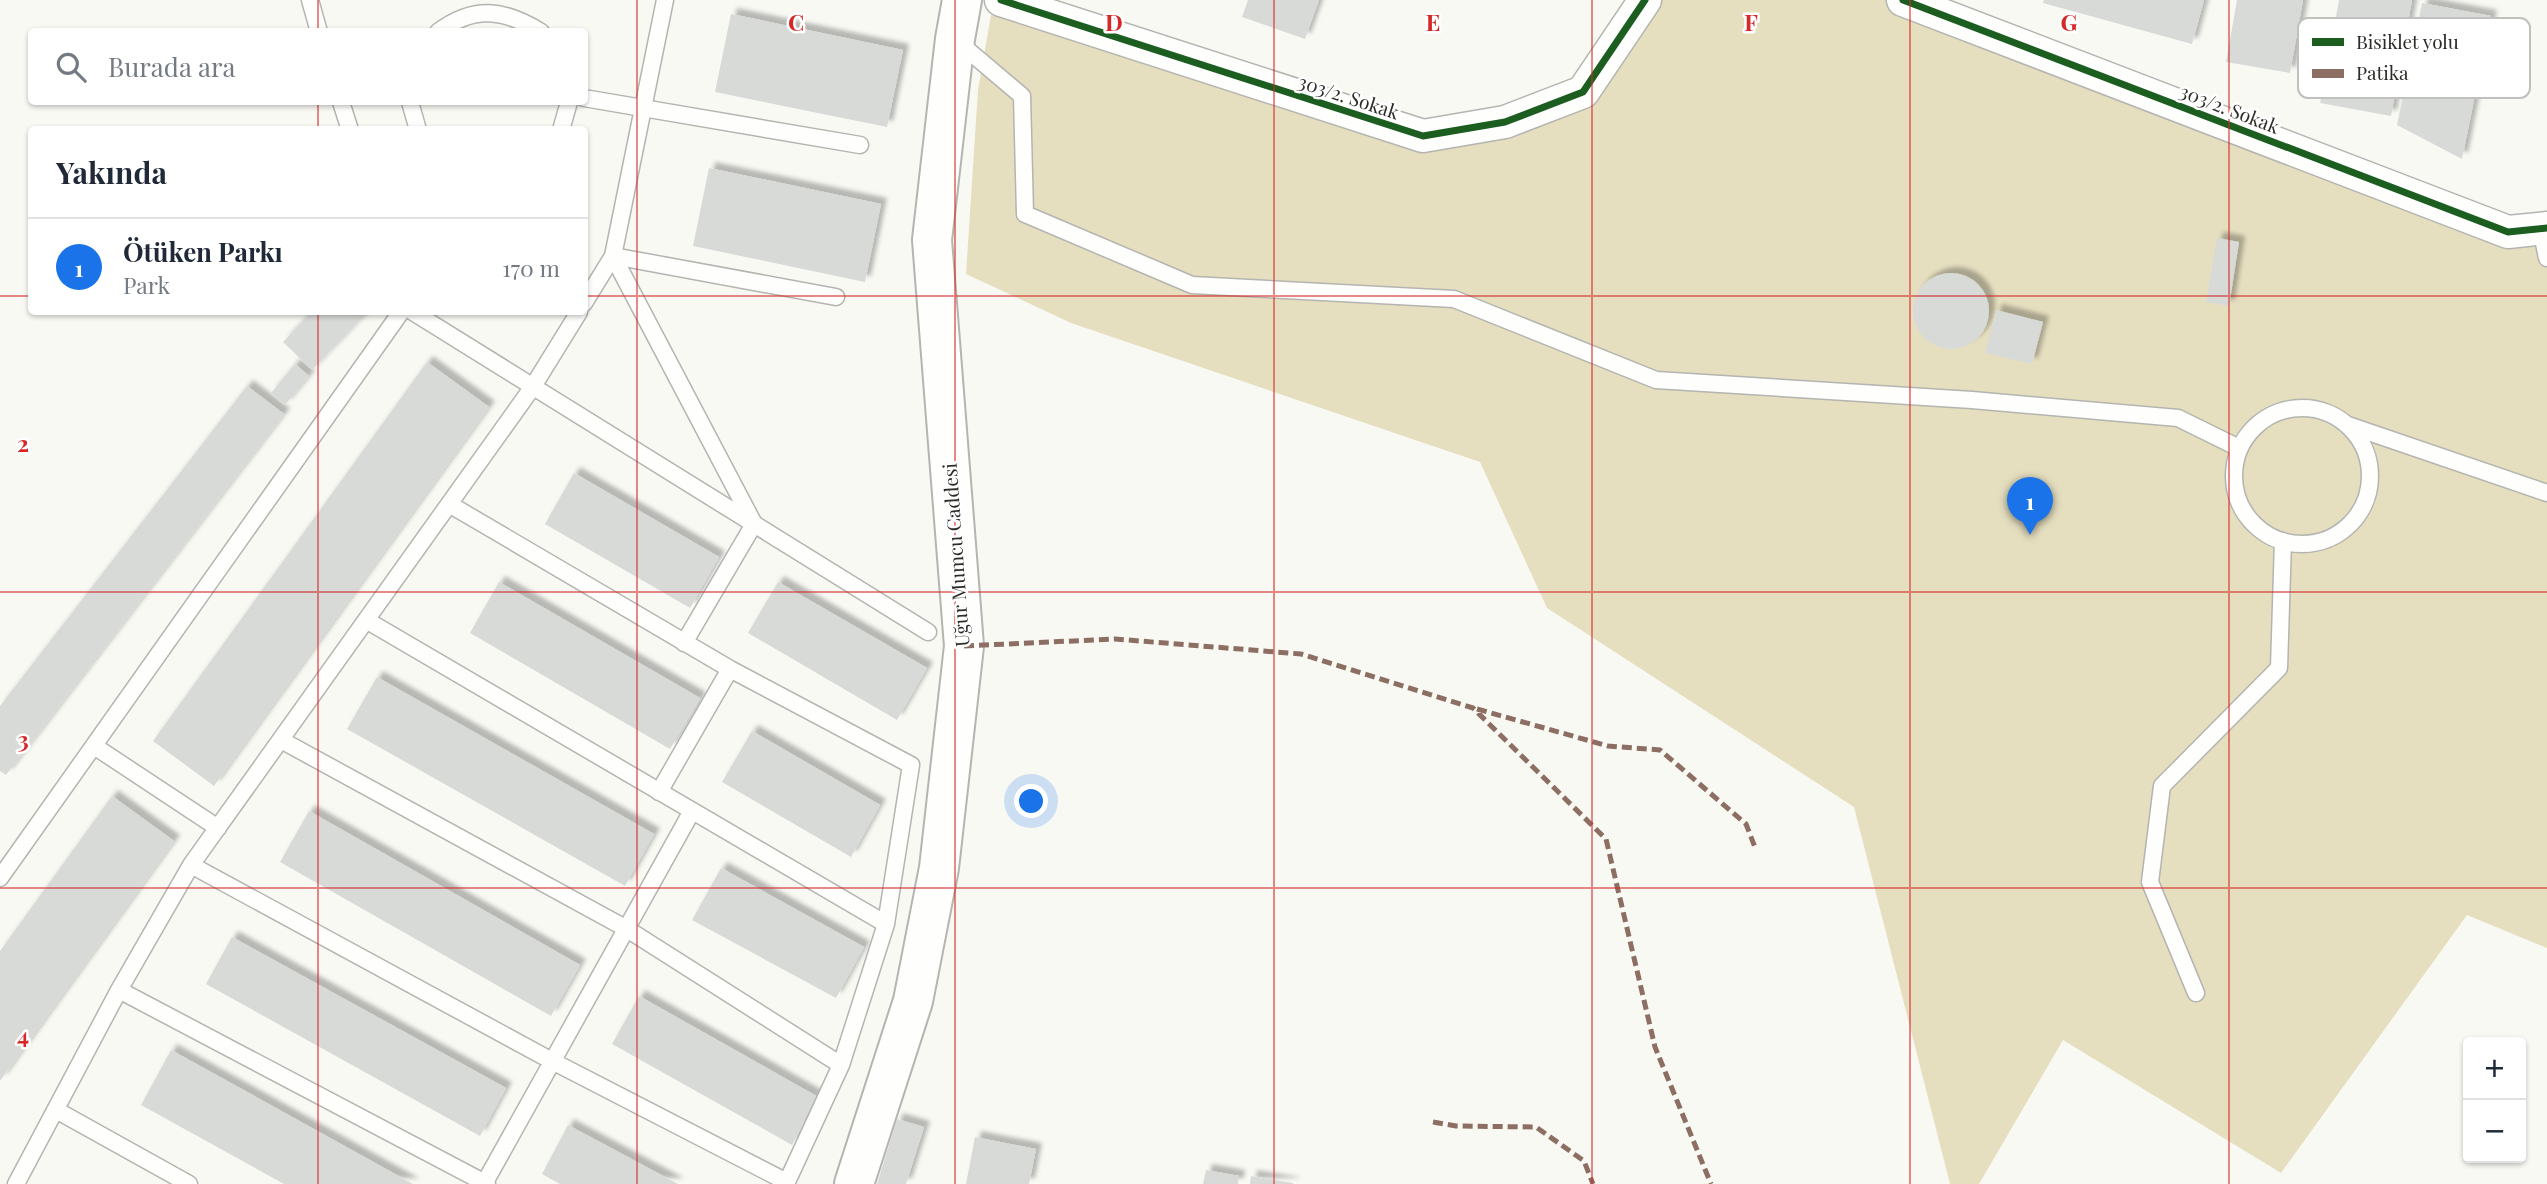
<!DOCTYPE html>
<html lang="tr">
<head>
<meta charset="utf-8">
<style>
  body { margin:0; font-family:"Playfair Display",serif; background:#f6f6f7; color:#1f2937 }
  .controls { position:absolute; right:21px; bottom:21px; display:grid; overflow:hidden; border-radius:7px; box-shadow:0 2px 5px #0004 }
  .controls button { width:63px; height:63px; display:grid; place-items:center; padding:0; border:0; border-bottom:2px solid #e0e1e3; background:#fff; color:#1f2937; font:35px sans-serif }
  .you { position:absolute; left:1032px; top:802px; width:24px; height:24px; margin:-18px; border:5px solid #fff; border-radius:50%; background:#1a73e8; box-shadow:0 0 0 10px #1a73e833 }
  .badge { display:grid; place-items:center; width:46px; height:46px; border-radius:50%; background:#1a73e8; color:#fff; font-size:23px; font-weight:700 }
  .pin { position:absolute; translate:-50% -58px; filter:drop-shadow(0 2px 4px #0008) }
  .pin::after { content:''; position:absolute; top:37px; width:24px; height:21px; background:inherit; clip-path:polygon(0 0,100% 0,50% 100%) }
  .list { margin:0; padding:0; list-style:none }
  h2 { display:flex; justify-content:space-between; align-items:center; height:91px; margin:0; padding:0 28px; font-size:30px }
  h2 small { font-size:23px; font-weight:400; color:#747a83 }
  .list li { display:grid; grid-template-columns:46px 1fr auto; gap:21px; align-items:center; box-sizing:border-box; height:98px; padding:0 28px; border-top:2px solid #e0e1e3 }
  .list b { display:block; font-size:26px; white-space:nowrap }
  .list p { margin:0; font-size:23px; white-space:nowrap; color:#747a83 }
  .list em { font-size:23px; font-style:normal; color:#747a83 }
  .icon { flex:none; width:38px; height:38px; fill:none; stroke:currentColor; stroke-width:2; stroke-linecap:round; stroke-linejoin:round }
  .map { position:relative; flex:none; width:2547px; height:1184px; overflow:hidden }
  .search { position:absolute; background:#fff; box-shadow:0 2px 5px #0004; left:28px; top:28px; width:560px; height:77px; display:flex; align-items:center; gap:18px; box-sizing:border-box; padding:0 24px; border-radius:7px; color:#747a83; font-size:26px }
  .panel { position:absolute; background:#fff; box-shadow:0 2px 5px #0004; left:28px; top:126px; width:560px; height:189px; border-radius:7px }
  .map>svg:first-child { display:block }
  .green { fill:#e5debf }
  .building { fill:#d8dad8; filter:url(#shadow) }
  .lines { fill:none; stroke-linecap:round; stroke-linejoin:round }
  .lane-casing { stroke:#b4b4b0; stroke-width:19 }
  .street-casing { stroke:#b4b4b0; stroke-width:35 }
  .secondary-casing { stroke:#b4b4b0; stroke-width:42 }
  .lane { stroke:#fefefd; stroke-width:16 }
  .street { stroke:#fefefd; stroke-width:32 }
  .secondary { stroke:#fefefd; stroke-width:38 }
  .quiet { stroke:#8d6e63; stroke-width:5; stroke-dasharray:10 5; stroke-linecap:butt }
  .cycleway-casing { stroke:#fff; stroke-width:11 }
  .cycleway { stroke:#1b5e20; stroke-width:7 }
  .grid { fill:none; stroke:#d62828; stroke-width:2; stroke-opacity:0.55 }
  .labels { text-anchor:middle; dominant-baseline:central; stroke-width:5; stroke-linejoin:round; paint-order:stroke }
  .street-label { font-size:19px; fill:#2d2c29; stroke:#fff }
  .key { fill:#fff; stroke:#c0c0bf; stroke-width:2 }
  .key-label { font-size:19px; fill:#2d2c29 }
  .grid-label { font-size:23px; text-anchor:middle; font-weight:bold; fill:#d62828; stroke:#fff; stroke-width:5; stroke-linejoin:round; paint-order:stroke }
</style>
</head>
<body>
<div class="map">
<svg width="2547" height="1184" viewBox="0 0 2547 1184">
  <defs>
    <filter id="shadow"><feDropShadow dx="6" dy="-6" stdDeviation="2" flood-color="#0004"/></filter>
  </defs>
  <rect width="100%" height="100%" fill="#f9f9f4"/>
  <!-- green -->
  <path class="green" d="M 1645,0 L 1902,0 L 2508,232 L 2547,228 L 2547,948 L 2467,915 L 2281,1173 L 2063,1040 L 1979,1184 L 1950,1184 L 1854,807 L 1547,608 L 1480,462 L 1071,323 L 966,274 L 978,90 L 991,15 L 1423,136 L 1583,92 Z"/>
  <!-- building -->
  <path class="building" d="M 1248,0 L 1319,0 L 1305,39 L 1242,17 Z
    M 2044,0 L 2204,0 L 2192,44 L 2043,3 Z
    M 2237,0 L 2303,0 L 2290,73 L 2226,62 Z
    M 2339,0 L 2412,0 L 2391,116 L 2320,103 Z
    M 2422,3 L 2491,16 L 2462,159 L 2397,125 Z
    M 731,14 L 903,50 L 887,127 L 715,92 Z
    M 709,168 L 881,204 L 865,282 L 693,246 Z
    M 2217,238 L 2239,242 L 2229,306 L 2206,302 Z
    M1913 311a38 38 0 1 1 76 0a38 38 0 1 1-76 0Z
    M 1996,310 L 2043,322 L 2032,364 L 1985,353 Z
    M 311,312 L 368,312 L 312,370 L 283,342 Z
    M 427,362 L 489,407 L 214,786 L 153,741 Z
    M 295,364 L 309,376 L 285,405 L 271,393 Z
    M 247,386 L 284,414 L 6,775 L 0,771 L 0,706 Z
    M 574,473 L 719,557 L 690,608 L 545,524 Z
    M 499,582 L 700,698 L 670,749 L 470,633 Z
    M 778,582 L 927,668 L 897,720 L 748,633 Z
    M 377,677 L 654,834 L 625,886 L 347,729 Z
    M 752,731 L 880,805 L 851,857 L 722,782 Z
    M 112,796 L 174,841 L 0,1081 L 0,951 Z
    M 309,811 L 580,965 L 551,1016 L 280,862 Z
    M 721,868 L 864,947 L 836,998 L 692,920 Z
    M 232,937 L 506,1088 L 480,1136 L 206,984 Z
    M 639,996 L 818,1097 L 792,1145 L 612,1044 Z
    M 171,1050 L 413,1184 L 284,1184 L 141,1105 Z
    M 897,1119 L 924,1127 L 906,1184 L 877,1184 Z
    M 568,1125 L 678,1184 L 560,1184 L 542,1174 Z
    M 975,1137 L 1036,1149 L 1029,1184 L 966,1184 Z
    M 1206,1170 L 1239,1176 L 1238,1184 L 1203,1184 Z
    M 1251,1176 L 1293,1183 L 1293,1184 L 1250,1184 Z"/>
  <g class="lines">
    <!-- lane casing -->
    <g class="lane-casing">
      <path id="lane" d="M 310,0 L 319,32
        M 665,0 L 613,256 L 836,297
        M 438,32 C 474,5 504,9 541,32
        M 957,41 L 1022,96 L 1025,214 L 1192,285 L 1454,299 L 1656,380 L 1972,400 L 2178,418 L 2239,448
        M 584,98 L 860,145
        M 341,102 L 350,130
        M 410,102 L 418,130
        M 561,130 L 569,102
        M 2541,229 L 2547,258
        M 613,256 L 754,524 L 928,632
        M 584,303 L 613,256
        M 413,312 L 754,524 L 684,643
        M2234 476a68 68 0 1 1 136 0a68 68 0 1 1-136 0Z
        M 2348,425 L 2547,493
        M 449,504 L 730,669 L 911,765 L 886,924 L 841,1065 L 786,1184
        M 366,620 L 886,924
        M 281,740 L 627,929 L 841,1065
        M 94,746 L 218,828
        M 659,792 L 730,669
        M 191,865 L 552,1061 L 787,1182
        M 0,878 L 401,312
        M 119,990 L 487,1184
        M 2196,993 L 2150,882 L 2162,786 L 2279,668 L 2283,541
        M 56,1110 L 189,1184
        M 16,1184 L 119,990 L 191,865 L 532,388 L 579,312
        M 484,1184 L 692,811"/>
    </g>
    <!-- street casing -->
    <g class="street-casing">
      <path id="street" d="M 1001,0 L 1423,136 L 1505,122 L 1583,92 L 1645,0
        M 1903,0 L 2508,232 L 2547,228"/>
    </g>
    <!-- secondary casing -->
    <g class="secondary-casing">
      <path id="secondary" d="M 854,1184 L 913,1001 L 939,868 L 964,646 L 932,240 L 955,39 L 962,0"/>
    </g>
    <!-- lane -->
    <use href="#lane" class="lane"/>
    <!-- street -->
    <use href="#street" class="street"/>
    <!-- secondary -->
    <use href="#secondary" class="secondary"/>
    <!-- quiet -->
    <path class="quiet" d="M 964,646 L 1115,639 L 1301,654 L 1473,708 L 1606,839 L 1655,1047 L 1711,1184
      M 1477,709 L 1608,746 L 1660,750 L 1746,824 L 1756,850
      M 1433,1122 L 1456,1126 L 1536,1127 L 1584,1161 L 1593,1184"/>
    <!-- cycleway casing -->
    <g class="cycleway-casing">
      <path id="cycleway" d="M 1001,0 L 1423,136 L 1505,122 L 1583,92 L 1645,0
        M 1903,0 L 2508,232 L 2547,228"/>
    </g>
    <!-- cycleway -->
    <use href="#cycleway" class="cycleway"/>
  </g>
  <!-- grid -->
  <path class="grid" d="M 318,0 L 318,32M 637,0 L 637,1184M 955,0 L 955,1184M 1274,0 L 1274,1184M 1592,0 L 1592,1184M 1910,0 L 1910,1184M 2229,0 L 2229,1184M 318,102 L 318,130M 0,296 L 32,296M 584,296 L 2547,296M 318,312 L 318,1184M 0,592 L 2547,592M 0,888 L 2547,888"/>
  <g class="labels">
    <!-- street labels -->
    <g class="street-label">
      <text transform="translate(1349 96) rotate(18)">303/2. Sokak</text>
      <text transform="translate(2230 108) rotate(21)">303/2. Sokak</text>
      <text transform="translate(955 555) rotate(-94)">Uğur Mumcu Caddesi</text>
    </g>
  </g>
  <!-- legend -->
  <rect x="2298" y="18" width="232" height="80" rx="10" class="key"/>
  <rect x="2312" y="38" width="32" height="8" fill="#1b5e20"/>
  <rect x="2312" y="69" width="32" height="9" fill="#8d6e63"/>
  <g class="key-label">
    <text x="2356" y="49">Bisiklet yolu</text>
    <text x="2356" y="80">Patika</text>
  </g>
  <g class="grid-label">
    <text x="796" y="31">C</text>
    <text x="1114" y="31">D</text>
    <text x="1433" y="31">E</text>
    <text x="1751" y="31">F</text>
    <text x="2069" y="31">G</text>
    <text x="23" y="452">2</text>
    <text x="23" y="748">3</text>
    <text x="23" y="1044">4</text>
  </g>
</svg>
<div class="controls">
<button>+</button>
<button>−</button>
</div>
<div class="you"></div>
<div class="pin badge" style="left:2030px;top:535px">1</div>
<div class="search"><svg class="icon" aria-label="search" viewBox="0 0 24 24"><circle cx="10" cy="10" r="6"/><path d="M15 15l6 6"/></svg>Burada ara</div>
<section class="panel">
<h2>Yakında<small></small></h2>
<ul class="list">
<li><span class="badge">1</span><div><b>Ötüken Parkı</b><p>Park</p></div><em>170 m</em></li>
</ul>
</section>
</div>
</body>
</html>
